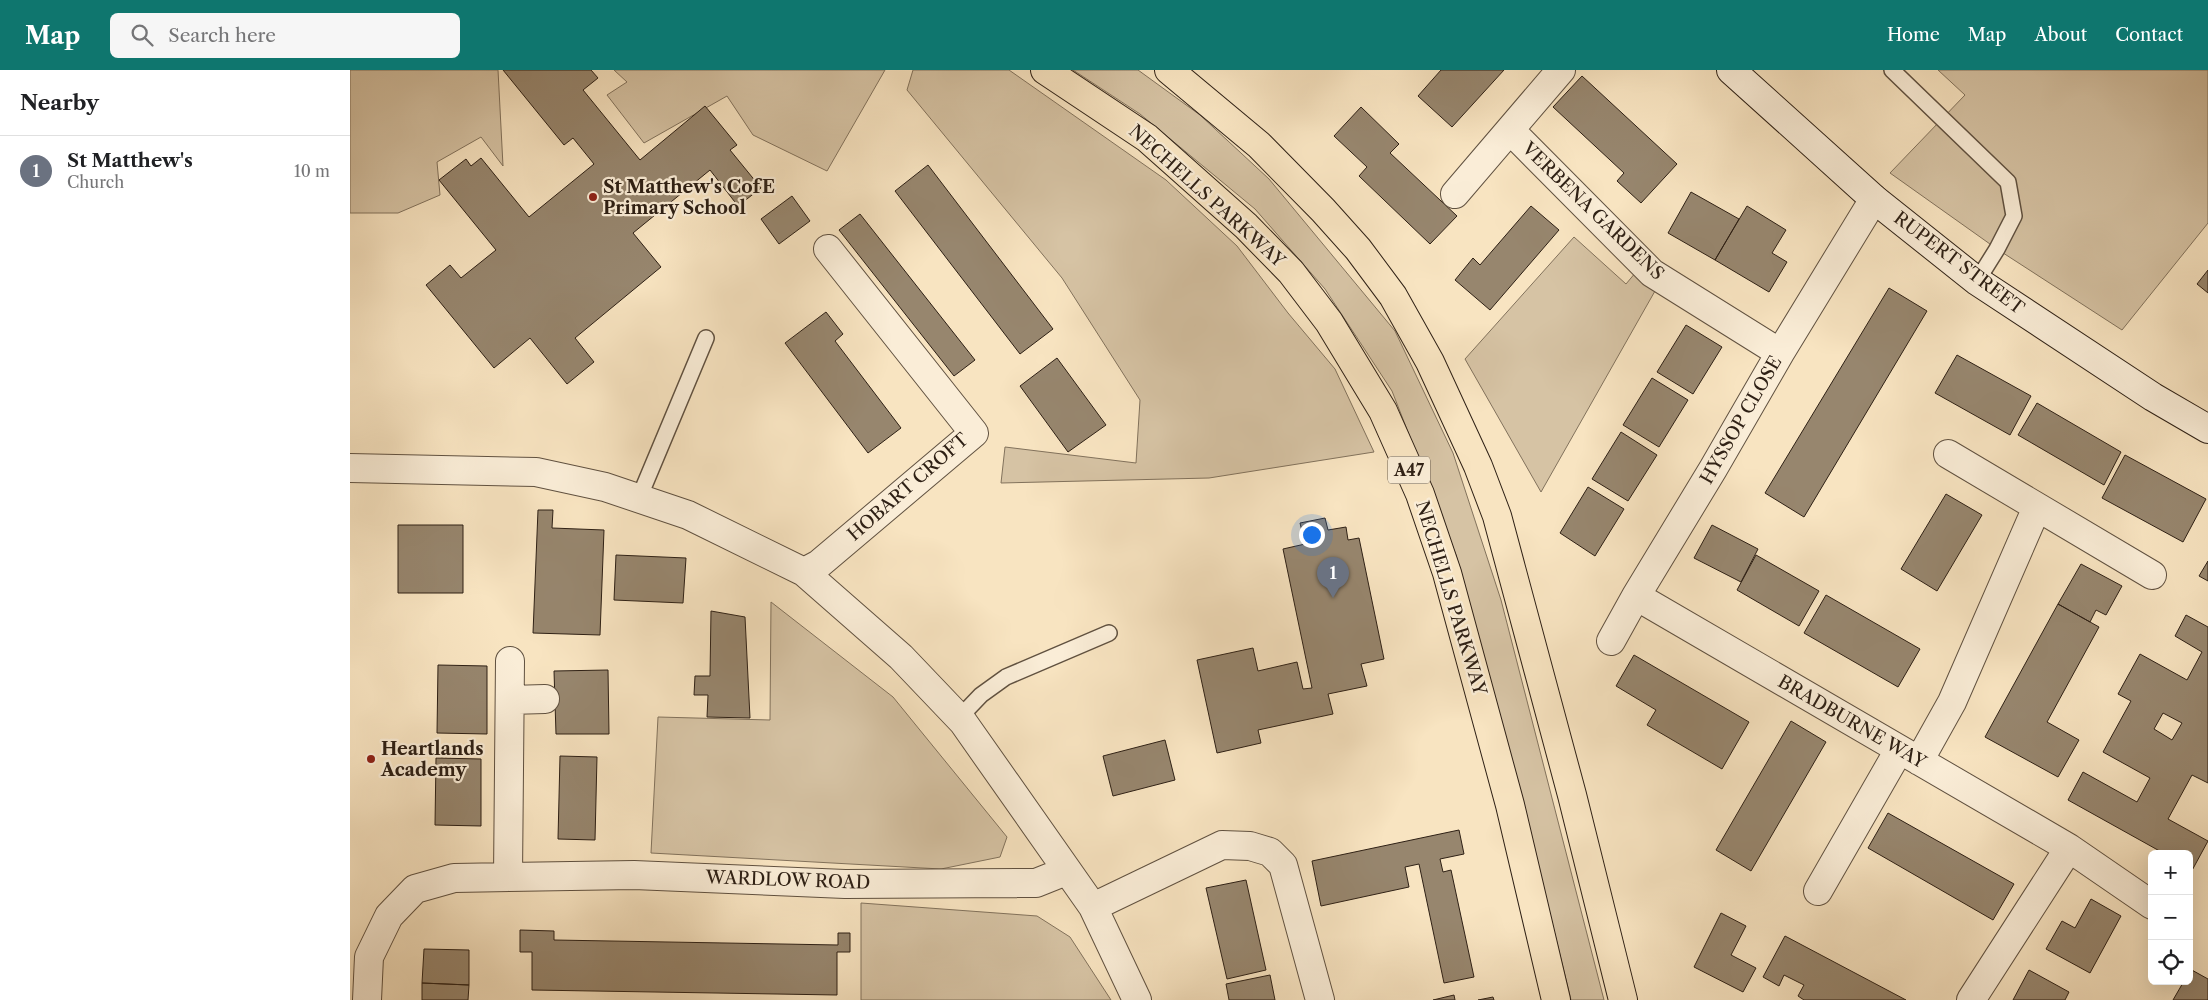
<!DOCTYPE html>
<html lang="en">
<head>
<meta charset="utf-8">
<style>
  body { margin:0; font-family:"Libre Caslon Text",serif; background:#f6f6f6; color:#202124 }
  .controls { position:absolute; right:15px; bottom:15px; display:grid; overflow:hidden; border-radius:8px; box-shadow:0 5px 20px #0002 }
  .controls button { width:45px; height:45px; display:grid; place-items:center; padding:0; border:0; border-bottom:1px solid #e0e0e0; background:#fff; color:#202124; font:25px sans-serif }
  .you { position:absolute; left:961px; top:464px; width:18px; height:18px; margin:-12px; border:4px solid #fff; border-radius:50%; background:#1a73e8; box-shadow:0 0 0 8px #1a73e833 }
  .badge { display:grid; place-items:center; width:32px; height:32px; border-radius:50%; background:#0f766e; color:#fff; font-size:16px; font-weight:700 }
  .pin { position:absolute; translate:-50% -41px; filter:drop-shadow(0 1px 2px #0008) }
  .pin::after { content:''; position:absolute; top:26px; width:18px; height:15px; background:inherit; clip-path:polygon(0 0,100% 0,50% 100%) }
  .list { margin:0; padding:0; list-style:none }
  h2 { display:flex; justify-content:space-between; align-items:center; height:65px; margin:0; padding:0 20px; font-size:21px }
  h2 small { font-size:16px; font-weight:400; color:#757577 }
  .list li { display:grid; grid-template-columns:32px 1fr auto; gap:15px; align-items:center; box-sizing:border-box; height:70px; padding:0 20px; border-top:1px solid #e0e0e0 }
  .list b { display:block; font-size:19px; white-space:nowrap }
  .list p { margin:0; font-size:16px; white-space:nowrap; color:#757577 }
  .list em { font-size:16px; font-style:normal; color:#757577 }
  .icon { flex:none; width:28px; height:28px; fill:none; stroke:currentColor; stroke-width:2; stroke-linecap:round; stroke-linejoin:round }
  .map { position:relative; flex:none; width:1858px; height:930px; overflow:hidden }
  header { display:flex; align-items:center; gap:30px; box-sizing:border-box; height:70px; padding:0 25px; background:#0f766e; color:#fff }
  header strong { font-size:24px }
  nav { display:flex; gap:28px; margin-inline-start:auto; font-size:18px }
  .search { width:350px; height:45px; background:#f6f6f6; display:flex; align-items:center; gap:12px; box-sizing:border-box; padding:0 18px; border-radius:8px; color:#757577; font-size:19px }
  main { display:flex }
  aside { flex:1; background:#fff }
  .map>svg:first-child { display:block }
  .green { fill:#d6c3a4; stroke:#82725c }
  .building { fill:#97866e; stroke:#2e2015; fill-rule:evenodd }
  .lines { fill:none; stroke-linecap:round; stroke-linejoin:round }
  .lane-casing { stroke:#605140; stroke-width:18 }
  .street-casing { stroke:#605140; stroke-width:30 }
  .secondary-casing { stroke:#2e2015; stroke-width:30 }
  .primary-casing { stroke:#2e2015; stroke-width:30 }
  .lane { stroke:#faedd7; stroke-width:15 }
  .street { stroke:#faedd7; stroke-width:28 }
  .secondary { stroke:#faedd7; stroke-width:28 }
  .primary { stroke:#f8e4c1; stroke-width:28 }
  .poi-dot { fill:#8f2418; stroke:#faedd7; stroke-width:2 }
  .labels { text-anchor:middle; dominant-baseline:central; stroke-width:4.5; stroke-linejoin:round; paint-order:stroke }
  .shield { fill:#faedd7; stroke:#6b5e4f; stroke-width:1 }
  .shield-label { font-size:16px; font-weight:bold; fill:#2e2015 }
  .poi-label { font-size:18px; font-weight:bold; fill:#2e2015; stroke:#faedd7; text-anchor:start }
  .street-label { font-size:18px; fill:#2e2015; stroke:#faedd7 }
</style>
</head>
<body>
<header>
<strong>Map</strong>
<div class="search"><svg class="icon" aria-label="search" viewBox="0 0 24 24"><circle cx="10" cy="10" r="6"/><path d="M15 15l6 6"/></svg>Search here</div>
<nav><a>Home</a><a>Map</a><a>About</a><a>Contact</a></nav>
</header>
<main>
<aside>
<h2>Nearby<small></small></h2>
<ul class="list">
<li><span class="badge" style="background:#6b7280">1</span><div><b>St Matthew's</b><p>Church</p></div><em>10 m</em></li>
</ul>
</aside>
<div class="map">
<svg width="1858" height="930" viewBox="0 0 1858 930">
  <rect width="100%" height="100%" fill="#f8e4c1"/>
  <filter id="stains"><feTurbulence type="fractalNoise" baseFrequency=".004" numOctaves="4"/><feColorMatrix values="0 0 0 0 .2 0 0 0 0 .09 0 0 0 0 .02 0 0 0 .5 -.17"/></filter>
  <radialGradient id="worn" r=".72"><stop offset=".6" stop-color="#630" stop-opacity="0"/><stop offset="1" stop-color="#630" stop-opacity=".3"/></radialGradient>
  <!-- green -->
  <path class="green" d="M 0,0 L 148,0 L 153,96 L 131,67 L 87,92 L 90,125 L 48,143 L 0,143 Z
    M 264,0 L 535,0 L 477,101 L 403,65 L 377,26 L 294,73 L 257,25 L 277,12 Z
    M 563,0 L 659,0 L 816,110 L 887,176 L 938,243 L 985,299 L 1024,382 L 859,408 L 651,413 L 655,377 L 786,393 L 790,330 L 712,208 L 557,20 Z
    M 723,0 L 788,0 L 850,45 L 919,109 L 1045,261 L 1103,383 L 1151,530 L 1254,930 L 1221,930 L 1164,697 L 1106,485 L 1042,321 L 975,219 L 905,139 L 790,44 Z
    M 1588,0 L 1858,0 L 1858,153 L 1772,260 L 1647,179 L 1540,103 L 1615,25 Z
    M 1224,167 L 1276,214 L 1286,202 L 1305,221 L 1191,422 L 1115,289 Z
    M 421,532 L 543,627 L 657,767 L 650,787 L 591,799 L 301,783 L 308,647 L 420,650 Z
    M 511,833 L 687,846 L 720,867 L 761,930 L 511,930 Z"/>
  <!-- building -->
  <path class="building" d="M 153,0 L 241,0 L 248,8 L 233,20 L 290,90 L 355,36 L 387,75 L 380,80 L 411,118 L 388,136 L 360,100 L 283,163 L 311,197 L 225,268 L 244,292 L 217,314 L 180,268 L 144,298 L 76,215 L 100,195 L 111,208 L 146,180 L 89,110 L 116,89 L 121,96 L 131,88 L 179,147 L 244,94 L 223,68 L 214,75 Z
    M 1091,0 L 1154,0 L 1102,57 L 1068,26 Z
    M 1232,6 L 1327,94 L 1291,133 L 1267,111 L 1274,103 L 1203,37 Z
    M 1011,37 L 1049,74 L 1040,83 L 1107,146 L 1080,174 L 1009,106 L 1017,97 L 984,66 Z
    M 578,95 L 703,259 L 670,284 L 545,121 Z
    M 1341,122 L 1389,149 L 1365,190 L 1318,163 Z
    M 442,126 L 460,151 L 429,174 L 411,149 Z
    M 1181,136 L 1209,160 L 1140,240 L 1105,210 L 1123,188 L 1130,195 Z
    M 1397,136 L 1436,160 L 1422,183 L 1437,192 L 1419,222 L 1365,190 Z
    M 510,144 L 625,290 L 604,306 L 489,160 Z
    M 1858,200 L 1858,223 L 1847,214 Z
    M 1539,218 L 1577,241 L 1454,447 L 1415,423 Z
    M 476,242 L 493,264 L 485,271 L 551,358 L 518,383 L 435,273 Z
    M 1336,255 L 1372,277 L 1343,324 L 1307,302 Z
    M 1607,285 L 1681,326 L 1660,365 L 1585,323 Z
    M 707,288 L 756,355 L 718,382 L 670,316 Z
    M 1302,308 L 1338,330 L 1309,377 L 1273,355 Z
    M 1687,333 L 1771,382 L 1754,415 L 1668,365 Z
    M 1271,362 L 1307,385 L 1278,431 L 1242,409 Z
    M 1775,385 L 1856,429 L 1833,472 L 1752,428 Z
    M 1238,417 L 1274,439 L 1245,486 L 1210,463 Z
    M 1596,424 L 1632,445 L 1587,521 L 1551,499 Z
    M 188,440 L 203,440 L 202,458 L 254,460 L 250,565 L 183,563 Z
    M 975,448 L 978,460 L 996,457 L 998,470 L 1009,468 L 1034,589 L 1011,594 L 1017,616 L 978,624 L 983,644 L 908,660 L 911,673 L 867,683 L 847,590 L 903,578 L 908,601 L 947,592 L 953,619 L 962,618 L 933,479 L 955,474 L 950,453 Z
    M 48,455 L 113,455 L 113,523 L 48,523 Z
    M 1362,455 L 1408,479 L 1391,512 L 1344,488 Z
    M 266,485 L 336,488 L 333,533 L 264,530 Z
    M 1406,485 L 1469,521 L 1449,556 L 1387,520 Z
    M 1858,491 L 1858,511 L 1849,506 Z
    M 1731,494 L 1772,516 L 1756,545 L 1746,540 L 1740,552 L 1708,534 Z
    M 1476,525 L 1570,579 L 1548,617 L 1454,563 Z
    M 1708,534 L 1749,557 L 1697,652 L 1729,670 L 1708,707 L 1635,667 Z
    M 361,541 L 395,547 L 400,648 L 357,647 L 358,625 L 344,625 L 345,606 L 360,606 Z
    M 1836,545 L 1858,557 L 1858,713 L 1842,705 L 1818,749 L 1858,771 L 1839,806 L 1839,784 L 1815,784 L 1718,730 L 1733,702 L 1787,732 L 1800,708 L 1753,682 L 1781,631 L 1768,624 L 1790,584 L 1837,610 L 1852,582 L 1825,566 ZM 1813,643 L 1832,653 L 1822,670 L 1804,659 Z
    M 1284,585 L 1399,652 L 1372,699 L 1297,655 L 1306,640 L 1266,616 Z
    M 88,595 L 137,596 L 137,664 L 87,663 Z
    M 258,600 L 259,664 L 206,664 L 204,601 Z
    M 1441,651 L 1476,672 L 1401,801 L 1366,780 Z
    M 815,670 L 825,710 L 763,726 L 753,686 Z
    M 210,686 L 247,687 L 245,770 L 208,769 Z
    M 86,688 L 131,689 L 131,756 L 85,755 Z
    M 1538,743 L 1664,814 L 1643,850 L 1518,778 Z
    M 1109,760 L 1114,784 L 1090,789 L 1093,802 L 1101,800 L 1124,907 L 1094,913 L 1069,794 L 1055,797 L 1059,817 L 971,836 L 962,791 Z
    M 896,810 L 916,900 L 877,909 L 856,818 Z
    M 1741,829 L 1771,846 L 1740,903 L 1696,879 L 1712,851 L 1725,858 Z
    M 1371,843 L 1396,856 L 1381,885 L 1406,898 L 1393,922 L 1344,897 Z
    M 170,860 L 204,861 L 204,870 L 488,875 L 488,863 L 500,863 L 500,882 L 487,882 L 487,925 L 182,920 L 182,882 L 170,882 Z
    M 1435,866 L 1556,930 L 1454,930 L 1448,926 L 1454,915 L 1434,905 L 1429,916 L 1413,907 Z
    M 74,879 L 119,880 L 119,915 L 72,913 Z
    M 1840,899 L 1858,909 L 1858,930 L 1823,930 L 1834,911 L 1839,911 Z
    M 1679,900 L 1719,922 L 1715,930 L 1663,930 Z
    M 920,905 L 925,930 L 879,930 L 876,914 Z
    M 72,913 L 119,915 L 118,930 L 72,930 Z
    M 1104,925 L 1105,930 L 1083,930 Z
    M 1143,927 L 1144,930 L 1128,930 Z"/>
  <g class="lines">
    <!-- lane casing -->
    <g class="lane-casing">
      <path id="lane" d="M 1542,0 L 1658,112 L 1664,146 L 1647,179 L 1627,211
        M 289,428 L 356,268
        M 609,648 L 631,625 L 656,607 L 759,563"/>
    </g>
    <!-- street casing -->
    <g class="street-casing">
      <path id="street" d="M 1160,60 L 1302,203 L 1430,283
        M 1105,124 L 1211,0
        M 1598,384 L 1802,505
        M 0,398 L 186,402 L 255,417 L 338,445 L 454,502 L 551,587 L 613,652 L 743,837 L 787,930
        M 454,502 L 469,494 L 624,363 L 478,179
        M 1286,526 L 1719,778 L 1621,930
        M 1261,571 L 1286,526 L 1363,399 L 1430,283 L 1524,129
        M 160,630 L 195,629
        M 1569,691 L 1602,632 L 1687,437
        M 1719,778 L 1802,835
        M 158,807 L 160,591
        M 1468,821 L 1549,680
        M 743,837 L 872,775 L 900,776 L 920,782 L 933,795 L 970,930
        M 17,930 L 19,887 L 39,846 L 65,819 L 104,808 L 284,805 L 495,814 L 686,813 L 716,801"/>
    </g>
    <!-- secondary casing -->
    <g class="secondary-casing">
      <path id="secondary" d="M 1381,0 L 1524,129 L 1627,211 L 1803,327 L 1858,359"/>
    </g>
    <!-- primary casing -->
    <g class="primary-casing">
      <path id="primary" d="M 695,0 L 797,68 L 896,156 L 941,202 L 979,252 L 1033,341 L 1070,424 L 1097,503 L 1160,735 L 1206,930
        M 819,0 L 909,75 L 973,140 L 1008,179 L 1043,226 L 1080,292 L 1128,396 L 1147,446 L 1222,725 L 1273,930"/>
    </g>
    <!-- lane -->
    <use href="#lane" class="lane"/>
    <!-- street -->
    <use href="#street" class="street"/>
    <!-- secondary -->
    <use href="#secondary" class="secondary"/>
    <!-- primary -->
    <use href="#primary" class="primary"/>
  </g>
  <!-- markers -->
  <g class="poi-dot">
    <circle cx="243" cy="127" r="5"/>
    <circle cx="21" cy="689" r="5"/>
  </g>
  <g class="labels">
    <!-- shield labels -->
    <rect class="shield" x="1038" y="386.5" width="42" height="27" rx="4"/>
    <g class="shield-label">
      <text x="1059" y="400">A47</text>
    </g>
    <!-- poi labels -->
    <g class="poi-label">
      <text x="253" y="117">St Matthew's CofE<tspan x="253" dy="21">Primary School</tspan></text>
      <text x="31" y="679">Heartlands<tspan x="31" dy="21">Academy</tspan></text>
    </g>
    <!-- street labels -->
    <g class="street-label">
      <text transform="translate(857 126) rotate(42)">NECHELLS PARKWAY</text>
      <text transform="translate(1243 141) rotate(44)">VERBENA GARDENS</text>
      <text transform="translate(1609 193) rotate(37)">RUPERT STREET</text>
      <text transform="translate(1391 350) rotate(-60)">HYSSOP CLOSE</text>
      <text transform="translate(558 417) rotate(-41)">HOBART CROFT</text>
      <text transform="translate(1101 528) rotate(73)">NECHELLS PARKWAY</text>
      <text transform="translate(1502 652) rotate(30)">BRADBURNE WAY</text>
      <text transform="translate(438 810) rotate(2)">WARDLOW ROAD</text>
    </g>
  </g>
  <rect width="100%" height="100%" filter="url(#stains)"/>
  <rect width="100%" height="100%" fill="url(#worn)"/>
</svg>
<div class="controls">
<button>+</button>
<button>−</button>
<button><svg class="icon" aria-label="locate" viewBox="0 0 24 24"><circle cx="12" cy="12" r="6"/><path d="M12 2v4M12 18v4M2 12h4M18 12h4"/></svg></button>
</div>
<div class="you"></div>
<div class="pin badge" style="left:983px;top:528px;background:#6b7280">1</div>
</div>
</main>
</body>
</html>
